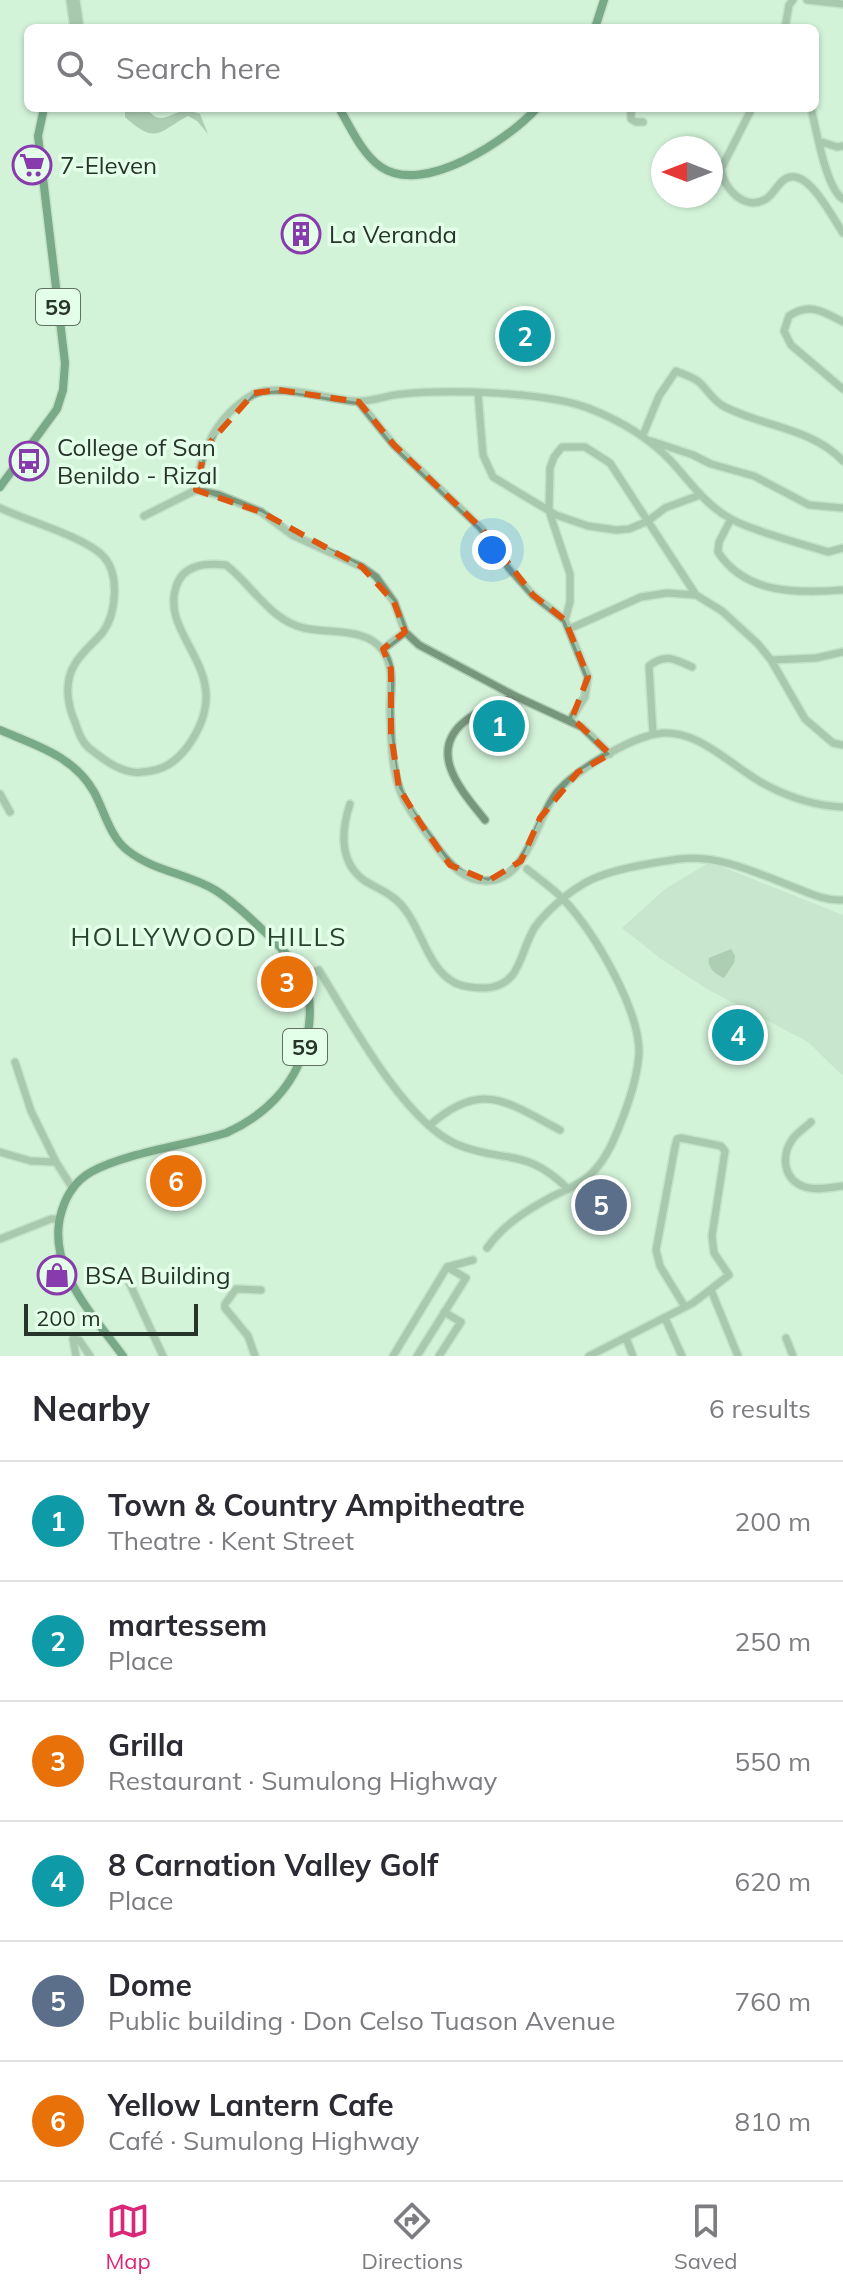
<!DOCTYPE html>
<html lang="en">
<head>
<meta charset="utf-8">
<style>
  body { margin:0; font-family:Mulish,sans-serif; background:#f2f2f3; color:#2b2b33 }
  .compass { position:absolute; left:651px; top:136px; width:72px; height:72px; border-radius:50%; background:#fff; box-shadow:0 2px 6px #0004; rotate:270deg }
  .scale { position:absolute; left:24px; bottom:20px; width:174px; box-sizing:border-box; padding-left:8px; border:4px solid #27342a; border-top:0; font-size:22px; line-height:28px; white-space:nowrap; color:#27342a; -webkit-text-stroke:6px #e4ffe9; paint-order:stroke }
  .you { position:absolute; left:492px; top:550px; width:28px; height:28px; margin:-20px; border:6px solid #fff; border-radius:50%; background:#1a73e8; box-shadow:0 0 0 12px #1a73e833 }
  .badge { display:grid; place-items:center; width:52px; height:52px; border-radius:50%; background:#db2777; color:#fff; font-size:26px; font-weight:700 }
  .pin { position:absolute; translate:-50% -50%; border:4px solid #fff; box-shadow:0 2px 8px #0006 }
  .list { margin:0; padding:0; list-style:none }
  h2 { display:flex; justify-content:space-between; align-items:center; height:104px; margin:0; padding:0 32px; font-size:34px }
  h2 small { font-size:26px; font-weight:400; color:#7c7c81 }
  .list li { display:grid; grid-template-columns:52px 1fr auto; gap:24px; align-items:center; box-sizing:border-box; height:120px; padding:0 32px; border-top:2px solid #e1e1e2 }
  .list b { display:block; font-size:30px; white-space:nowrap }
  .list p { margin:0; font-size:26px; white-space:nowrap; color:#7c7c81 }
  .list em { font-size:26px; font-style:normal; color:#7c7c81 }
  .icon { flex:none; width:44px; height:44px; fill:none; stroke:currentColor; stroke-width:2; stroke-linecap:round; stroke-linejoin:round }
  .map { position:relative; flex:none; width:843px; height:1356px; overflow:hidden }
  .search { position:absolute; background:#fff; box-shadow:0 2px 6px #0004; left:24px; right:24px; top:24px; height:88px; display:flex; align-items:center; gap:20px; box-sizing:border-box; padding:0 28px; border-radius:12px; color:#7c7c81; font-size:30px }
  .sheet { height:824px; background:#fff }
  nav { display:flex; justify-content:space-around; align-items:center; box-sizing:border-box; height:112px; border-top:2px solid #e1e1e2; background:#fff; font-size:22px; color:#7c7c81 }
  nav a { display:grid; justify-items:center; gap:4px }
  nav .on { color:#db2777 }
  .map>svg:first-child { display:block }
  .park { fill:#bad4bf }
  .water { fill:#7fa286 }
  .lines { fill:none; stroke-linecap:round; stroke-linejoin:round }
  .minor-casing { stroke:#b1cdb6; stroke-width:10 }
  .major-casing { stroke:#b1cdb6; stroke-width:11 }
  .minor { stroke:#77977d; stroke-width:7 }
  .major { stroke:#0a5226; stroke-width:8 }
  .marked { fill:none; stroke:#de570e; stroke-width:6; stroke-dasharray:16 10; stroke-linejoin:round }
  .labels { text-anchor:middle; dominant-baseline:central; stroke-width:7; stroke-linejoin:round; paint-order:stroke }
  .shield { fill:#e4ffe9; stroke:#607163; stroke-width:2 }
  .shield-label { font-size:22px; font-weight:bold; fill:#27342a }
  .poi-label { font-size:24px; fill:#27342a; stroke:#e4ffe9; text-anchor:start }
  .neighbourhood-label { font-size:26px; letter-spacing:2px; fill:#28442f; stroke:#e4ffe9 }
</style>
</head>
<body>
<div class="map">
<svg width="843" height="1356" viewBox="0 0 843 1356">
  <rect width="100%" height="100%" fill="#d3f3d9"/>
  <!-- park -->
  <path class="park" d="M 710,862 L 843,915 L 843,1076 L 808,1042 L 707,989 L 661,959 L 622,928 L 665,889 Z"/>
  <!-- water -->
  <path class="water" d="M 125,108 C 131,108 140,107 145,109 C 146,109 155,117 156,117 C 169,122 178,104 200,114 L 208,134 L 197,121 L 188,116 C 159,131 157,146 125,117 Z
    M 731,949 L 735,956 L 734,963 L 724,978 C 715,974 707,968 709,958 Z"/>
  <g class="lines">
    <!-- minor casing -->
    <g class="minor-casing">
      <path id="minor" d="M 70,0 L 74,28
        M 76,0 L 80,28
        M 807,0 L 843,4
        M 785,28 L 789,5 L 793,0
        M 631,108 L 631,119 L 636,122 L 643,122
        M 752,108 L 721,169 C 723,188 745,212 766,199 C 776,193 780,175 795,177 C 813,179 833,218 843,233
        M 811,108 C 816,128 826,189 843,199
        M 819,141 L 837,147 L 843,146
        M 843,322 C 824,312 810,302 789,316 L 784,331 L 791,345 L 843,389
        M 478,393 L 483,455 L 493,477 L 556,515 L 588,526 L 616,530 L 629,529 L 648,521 L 665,508 L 700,495
        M 359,402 L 394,445 L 481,528 L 509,568 L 533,595 L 565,620
        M 643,435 L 659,396 L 676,371 C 683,374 693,377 699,382 C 708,390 713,401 725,407 C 764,427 812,428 843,461
        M 651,441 L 693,455 L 711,464 L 754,476 L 809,505 L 843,508
        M 196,490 C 200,451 217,416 252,395 C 274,382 328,399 354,401 C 370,403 386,395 402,394 C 447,389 547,392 588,408 C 619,420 647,436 670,460 C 689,480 705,505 731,519 C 755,532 800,543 828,552 L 843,548
        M 0,508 C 27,521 86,537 104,557 C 120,575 116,614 103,632 C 94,643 82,652 75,664 C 64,681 67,704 75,722 C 79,733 81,741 89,748 C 104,760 123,775 143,772 C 164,770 175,763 188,746 C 241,672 159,639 176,587 C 183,564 206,563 226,565 C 252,585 271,621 304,628 C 328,634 368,627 383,651 C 395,668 390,690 390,710 C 391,734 391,764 399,788 C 406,809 425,830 438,849 C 450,865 465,881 486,881 C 529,881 536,816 558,791 C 577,770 628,739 656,734 C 698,726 733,769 768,786 C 791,798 817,806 843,807
        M 144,516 L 196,490 L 219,495 L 261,512 L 292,535 L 362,567 L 376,577 L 394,602 L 405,632 L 419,645 L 515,696 L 582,727 L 610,754
        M 731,519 L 719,542 L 718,552 C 746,595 798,593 843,590
        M 569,629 L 641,597 L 667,593 L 696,595 L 722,611 L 758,644 L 771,660 L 805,719 L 833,743 L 843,745
        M 383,649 L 405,632
        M 771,660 L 816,658 L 843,652
        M 570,721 L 585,697 L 588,677 L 565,620 L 570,602 L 570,574 L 549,511 L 550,468 L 554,457 L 562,447 L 585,447 L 610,463 L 696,595
        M 653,734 L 649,666 C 665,653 675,659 692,667
        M 0,794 L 10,812
        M 350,804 C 341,831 339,863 365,881 C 373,886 383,890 391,896 C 422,917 422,965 455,983 C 464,987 475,988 485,988 C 522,986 519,952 535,927 C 545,913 565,895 580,886 C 603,870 651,863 679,859 C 720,854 759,874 796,888 C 811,894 826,901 843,900
        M 485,820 C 461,790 424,750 469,718 C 482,709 500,703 515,696
        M 303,977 L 319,970 C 349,1019 404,1121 456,1144 C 503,1164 525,1146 568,1189
        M 15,1062 L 31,1111 L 56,1162
        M 811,1122 C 805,1128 796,1133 792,1140 C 781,1156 783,1180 805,1187 C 816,1191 831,1187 843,1186
        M 429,1126 C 481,1079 507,1102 560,1130
        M 0,1152 L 31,1161 L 56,1162 L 73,1189
        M 0,1239 L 51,1219 L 59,1219
        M 487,1248 C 504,1224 527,1210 553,1196 C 566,1190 580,1184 590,1175 C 607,1159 615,1138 623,1117 C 631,1096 638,1074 639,1052 C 639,1008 594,932 564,900 C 554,889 539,879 527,869
        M 124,1271 L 163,1356
        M 711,1290 L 738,1356
        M 665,1318 L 682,1356
        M 626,1338 L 633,1356
        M 786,1338 L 793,1356
        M 73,1339 L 79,1340 L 90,1356
        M 73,1339 L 76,1356
        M 255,1356 L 248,1336 L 225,1308 L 225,1304 L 236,1289 L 261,1290
        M 393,1356 L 447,1267 L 473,1260
        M 417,1356 L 466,1278 L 447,1267
        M 439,1356 L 461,1322 L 444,1312
        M 589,1356 L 693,1303 L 729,1275 L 714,1253 L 712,1236 L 725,1151 L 721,1146 L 681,1138 L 677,1139 L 675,1147 L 656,1250 L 660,1266 L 685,1307"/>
    </g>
    <!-- major casing -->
    <g class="major-casing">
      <path id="major" d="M 595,28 L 604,0
        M 339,108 C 351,128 362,154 381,167 C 424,196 508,140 537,108
        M 0,487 L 57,409 L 63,390 L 65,363 L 38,136 L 44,108
        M 0,730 C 35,745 74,756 94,792 C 104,810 110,837 127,850 C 153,871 186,873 215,890 C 236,903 290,953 302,975 C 313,995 311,1025 305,1046 C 294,1087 264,1116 226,1133 C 187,1145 125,1153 91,1172 C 77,1180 67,1194 62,1210 C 44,1265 93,1315 123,1356"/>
    </g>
    <!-- minor -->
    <use href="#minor" class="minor"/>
    <!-- major -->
    <use href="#major" class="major"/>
  </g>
  <!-- marked area -->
  <path d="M0 0H843V1356H0ZM 279,390 L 359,402 L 394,445 L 481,528 L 533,595 L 565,620 L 588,677 L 572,718 L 610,754 L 578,772 L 540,818 L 521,861 L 488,881 L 450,865 L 421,824 L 399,788 L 391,734 L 391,669 L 383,649 L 405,632 L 394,602 L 362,567 L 261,512 L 196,490 L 205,448 L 254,393 Z" fill="#d3f3d9" fill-opacity=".55" fill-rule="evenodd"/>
  <path class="marked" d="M 279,390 L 359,402 L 394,445 L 481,528 L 533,595 L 565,620 L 588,677 L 572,718 L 610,754 L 578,772 L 540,818 L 521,861 L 488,881 L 450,865 L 421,824 L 399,788 L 391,734 L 391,669 L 383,649 L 405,632 L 394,602 L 362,567 L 261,512 L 196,490 L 205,448 L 254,393 Z"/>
  <!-- icons -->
  <defs>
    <g id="supermarket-ring" transform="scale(2)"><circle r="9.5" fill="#e4ffe9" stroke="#883bac" stroke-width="1.5"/><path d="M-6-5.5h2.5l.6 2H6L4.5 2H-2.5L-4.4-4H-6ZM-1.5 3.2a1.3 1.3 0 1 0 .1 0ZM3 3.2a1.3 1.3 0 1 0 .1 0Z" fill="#883bac"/></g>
    <g id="building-ring" transform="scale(2)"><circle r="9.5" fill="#e4ffe9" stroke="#883bac" stroke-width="1.5"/><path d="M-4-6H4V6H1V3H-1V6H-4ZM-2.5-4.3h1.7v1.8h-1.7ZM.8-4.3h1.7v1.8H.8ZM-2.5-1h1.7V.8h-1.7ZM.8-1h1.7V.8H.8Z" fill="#883bac"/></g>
    <g id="bus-ring" transform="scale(2)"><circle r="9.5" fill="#e4ffe9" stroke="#883bac" stroke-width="1.5"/><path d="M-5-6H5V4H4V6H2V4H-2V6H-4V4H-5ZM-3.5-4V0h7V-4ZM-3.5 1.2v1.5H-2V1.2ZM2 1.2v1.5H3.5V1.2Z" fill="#883bac"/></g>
    <g id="shop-ring" transform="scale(2)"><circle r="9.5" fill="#e4ffe9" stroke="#883bac" stroke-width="1.5"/><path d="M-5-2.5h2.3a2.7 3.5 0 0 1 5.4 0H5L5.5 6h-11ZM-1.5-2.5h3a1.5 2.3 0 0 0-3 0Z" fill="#883bac"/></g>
  </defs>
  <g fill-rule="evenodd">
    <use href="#supermarket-ring" x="32" y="165"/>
    <use href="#building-ring" x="301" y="234"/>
    <use href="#bus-ring" x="29" y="461"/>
    <use href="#shop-ring" x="57" y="1275"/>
  </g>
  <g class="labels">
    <!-- shield labels -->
    <g class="shield">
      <rect x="36" y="289" width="44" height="36" rx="6"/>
      <rect x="283" y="1029" width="44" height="36" rx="6"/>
    </g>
    <g class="shield-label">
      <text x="58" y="307">59</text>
      <text x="305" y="1047">59</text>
    </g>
    <!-- poi labels -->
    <g class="poi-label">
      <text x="60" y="165">7-Eleven</text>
      <text x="329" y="234">La Veranda</text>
      <text x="57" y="447">College of San<tspan x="57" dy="28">Benildo - Rizal</tspan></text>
      <text x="85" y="1275">BSA Building</text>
    </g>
    <!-- neighbourhood labels -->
    <g class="neighbourhood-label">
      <text x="209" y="936">HOLLYWOOD HILLS</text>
    </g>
  </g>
</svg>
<svg class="compass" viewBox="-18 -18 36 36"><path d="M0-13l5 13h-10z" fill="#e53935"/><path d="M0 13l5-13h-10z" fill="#7c7c81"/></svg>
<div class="scale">200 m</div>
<div class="you"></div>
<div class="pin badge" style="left:499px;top:726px;background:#0f9aa8">1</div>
<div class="pin badge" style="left:525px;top:336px;background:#0f9aa8">2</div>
<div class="pin badge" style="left:287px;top:982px;background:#e8710a">3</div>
<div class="pin badge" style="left:738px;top:1035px;background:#0f9aa8">4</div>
<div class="pin badge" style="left:601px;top:1205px;background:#5c6f8a">5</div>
<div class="pin badge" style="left:176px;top:1181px;background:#e8710a">6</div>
<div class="search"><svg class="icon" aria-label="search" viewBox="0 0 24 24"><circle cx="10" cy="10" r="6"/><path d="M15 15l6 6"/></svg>Search here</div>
</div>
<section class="sheet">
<h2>Nearby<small>6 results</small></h2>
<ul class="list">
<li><span class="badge" style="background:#0f9aa8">1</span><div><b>Town &amp; Country Ampitheatre</b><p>Theatre · Kent Street</p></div><em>200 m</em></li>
<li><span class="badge" style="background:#0f9aa8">2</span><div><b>martessem</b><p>Place</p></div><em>250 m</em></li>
<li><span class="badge" style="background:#e8710a">3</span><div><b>Grilla</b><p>Restaurant · Sumulong Highway</p></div><em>550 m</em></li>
<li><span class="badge" style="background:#0f9aa8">4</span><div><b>8 Carnation Valley Golf</b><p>Place</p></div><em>620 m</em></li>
<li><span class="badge" style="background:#5c6f8a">5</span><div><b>Dome</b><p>Public building · Don Celso Tuason Avenue</p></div><em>760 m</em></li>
<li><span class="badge" style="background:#e8710a">6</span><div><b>Yellow Lantern Cafe</b><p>Café · Sumulong Highway</p></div><em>810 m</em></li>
</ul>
</section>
<nav>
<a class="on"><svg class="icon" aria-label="map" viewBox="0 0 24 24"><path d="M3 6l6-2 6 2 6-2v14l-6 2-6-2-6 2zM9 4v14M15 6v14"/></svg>Map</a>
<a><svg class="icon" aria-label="directions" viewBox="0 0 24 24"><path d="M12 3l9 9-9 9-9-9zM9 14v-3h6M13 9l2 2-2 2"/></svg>Directions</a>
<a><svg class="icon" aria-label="saved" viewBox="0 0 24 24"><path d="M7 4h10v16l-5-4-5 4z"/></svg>Saved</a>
</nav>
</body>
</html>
